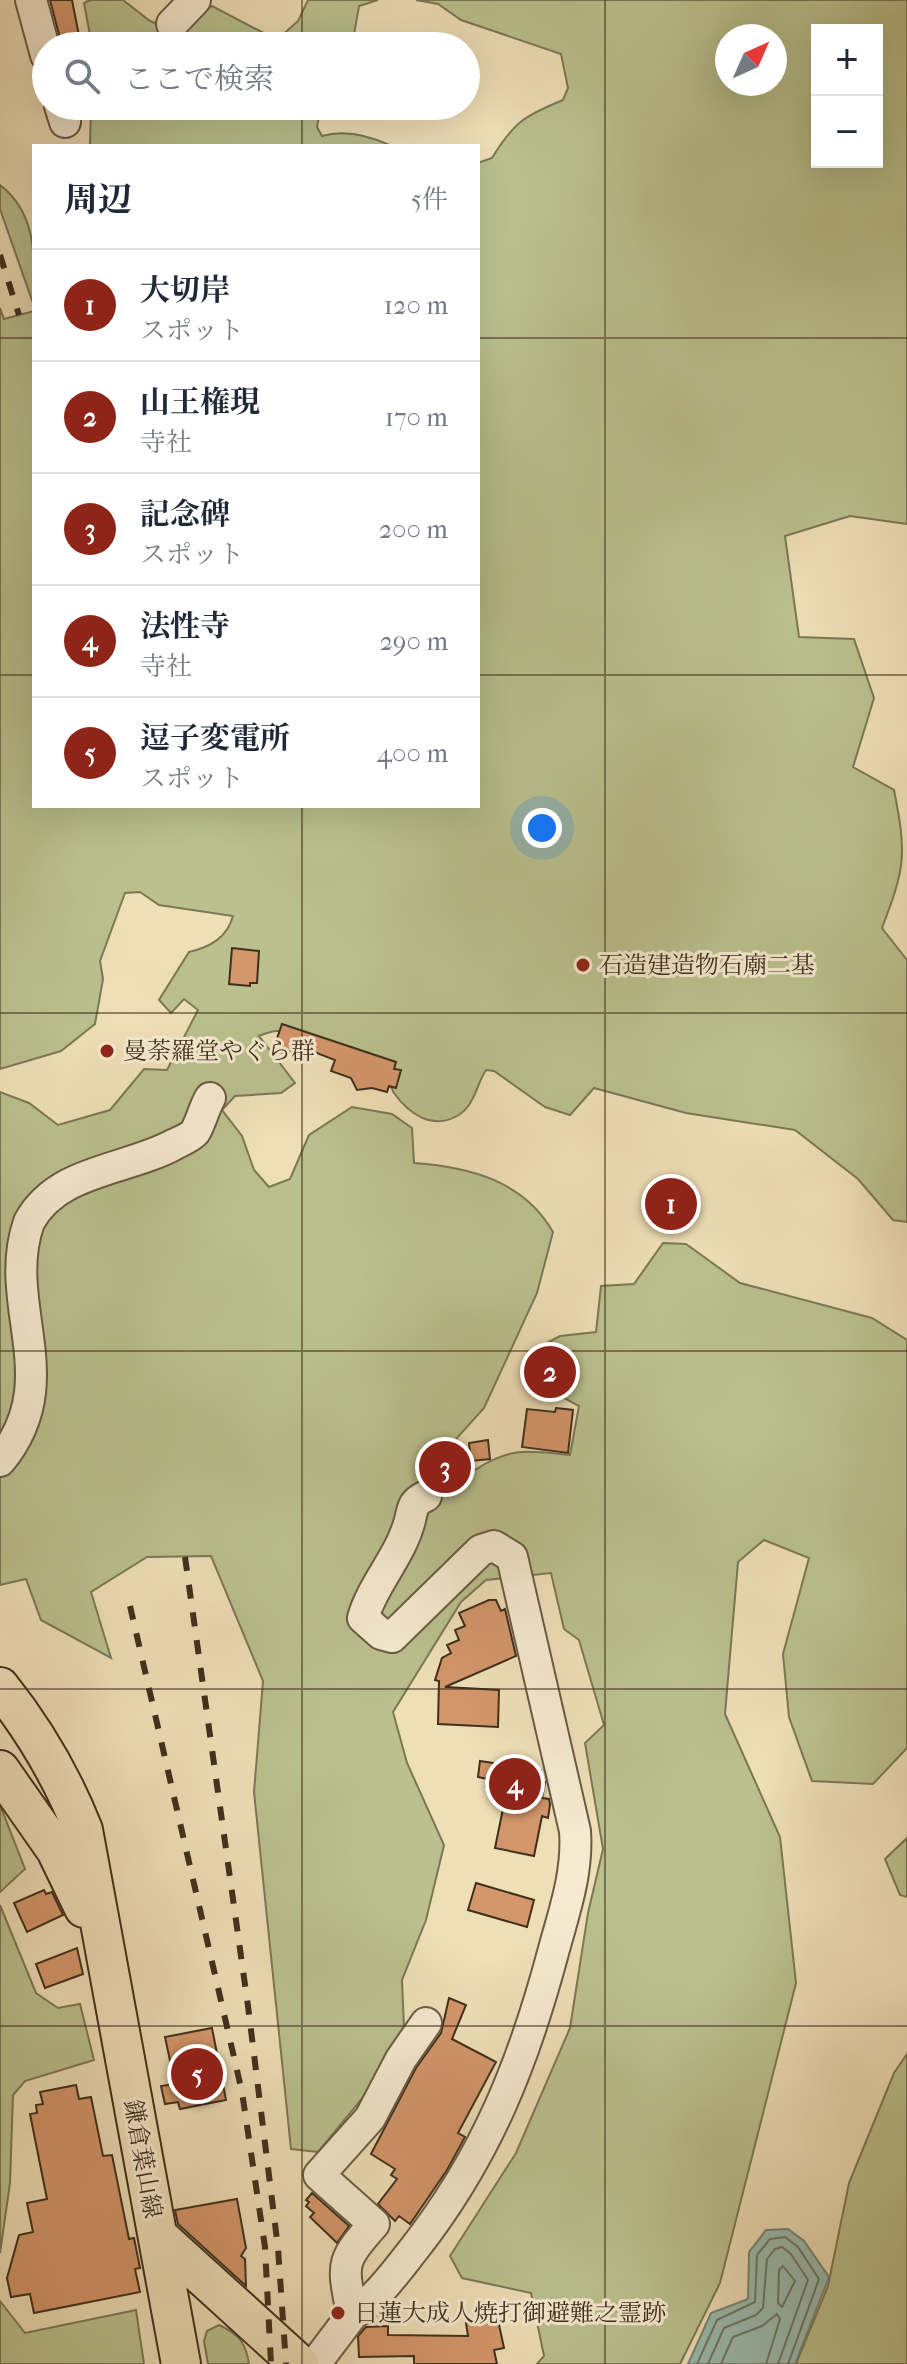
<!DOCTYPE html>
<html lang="ja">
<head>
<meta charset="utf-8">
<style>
  body { margin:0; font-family:"IM FELL French Canon","Noto Serif JP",serif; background:#f2f2f3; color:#1f2937 }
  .controls { position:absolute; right:24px; top:24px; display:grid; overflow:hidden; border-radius:0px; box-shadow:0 8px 32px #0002 }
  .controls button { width:72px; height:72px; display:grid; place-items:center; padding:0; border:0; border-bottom:2px solid #e0e1e3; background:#fff; color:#1f2937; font:40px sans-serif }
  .compass { position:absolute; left:715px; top:24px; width:72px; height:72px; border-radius:50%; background:#fff; box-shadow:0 8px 32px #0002; rotate:45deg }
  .you { position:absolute; left:542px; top:828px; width:28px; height:28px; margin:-20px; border:6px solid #fff; border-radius:50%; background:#1a73e8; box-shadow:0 0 0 12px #1a73e833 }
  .badge { display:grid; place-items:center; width:52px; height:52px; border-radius:50%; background:#8f2418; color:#fff; font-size:26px; font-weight:700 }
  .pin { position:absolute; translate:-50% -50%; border:4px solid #fff; box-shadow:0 2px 8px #0006 }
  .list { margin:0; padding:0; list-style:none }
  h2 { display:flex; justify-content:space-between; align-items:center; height:104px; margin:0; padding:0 32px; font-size:34px }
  h2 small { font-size:26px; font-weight:400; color:#747a83 }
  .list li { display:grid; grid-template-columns:52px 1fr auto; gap:24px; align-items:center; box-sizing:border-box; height:112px; padding:0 32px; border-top:2px solid #e0e1e3 }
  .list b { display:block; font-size:30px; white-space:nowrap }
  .list p { margin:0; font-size:26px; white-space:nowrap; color:#747a83 }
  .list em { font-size:26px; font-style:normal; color:#747a83 }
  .icon { flex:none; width:44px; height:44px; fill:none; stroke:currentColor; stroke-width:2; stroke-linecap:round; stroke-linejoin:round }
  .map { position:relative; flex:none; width:907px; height:2364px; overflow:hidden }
  .search { position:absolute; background:#fff; box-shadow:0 8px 32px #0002; left:32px; top:32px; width:448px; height:88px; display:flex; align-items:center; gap:20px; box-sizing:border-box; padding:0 28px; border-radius:44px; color:#747a83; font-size:30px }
  .panel { position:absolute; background:#fff; box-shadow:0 8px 32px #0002; left:32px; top:144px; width:448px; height:664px; border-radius:0px }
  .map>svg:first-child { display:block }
  .green { fill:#bac18e; stroke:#7c7856; stroke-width:2; fill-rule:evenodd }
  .water { fill:#9abcb0; stroke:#768475; stroke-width:2 }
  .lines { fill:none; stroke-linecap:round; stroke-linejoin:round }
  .shore { stroke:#6c7666; stroke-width:2 }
  .building { fill:#d4966b; stroke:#3f2f1d; stroke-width:2 }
  .minor-casing { stroke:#6b5b44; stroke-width:34 }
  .major-casing { stroke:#3f2f1d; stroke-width:42 }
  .minor { stroke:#f5ead0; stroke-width:30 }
  .major { stroke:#efdfb7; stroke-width:38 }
  .rail { stroke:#3f2f1d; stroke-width:6; stroke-dasharray:14 14; stroke-linecap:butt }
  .grid { fill:none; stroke:#3f2f1d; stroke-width:2; stroke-opacity:0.55 }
  .poi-dot { fill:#8f2418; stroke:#f5ead0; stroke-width:3 }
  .labels { text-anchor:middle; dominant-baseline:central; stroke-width:6; stroke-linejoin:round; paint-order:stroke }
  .poi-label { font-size:24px; fill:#3f2f1d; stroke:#f5ead0; text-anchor:start }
  .street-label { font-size:24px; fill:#3f2f1d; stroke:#f5ead0 }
</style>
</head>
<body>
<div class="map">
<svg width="907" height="2364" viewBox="0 0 907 2364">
  <rect width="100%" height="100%" fill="#efdfb7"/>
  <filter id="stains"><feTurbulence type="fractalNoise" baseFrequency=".0025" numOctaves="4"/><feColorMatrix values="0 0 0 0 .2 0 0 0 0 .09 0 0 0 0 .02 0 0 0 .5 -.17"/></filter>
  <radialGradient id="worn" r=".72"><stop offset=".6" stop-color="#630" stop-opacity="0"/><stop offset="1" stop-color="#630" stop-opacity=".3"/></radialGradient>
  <!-- green -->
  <path class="green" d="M 90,0 L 123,0 L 150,21 L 179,32 L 212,6 L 277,40 L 298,21 L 308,0 L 378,0 L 359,6 L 352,46 L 92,46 L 84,3 Z
    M 416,0 L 907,0 L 907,524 L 850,516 L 785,536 L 799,637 L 854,639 L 874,698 L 853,767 L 894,790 C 907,855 905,868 882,928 L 907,960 L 907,1222 L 893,1220 L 858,1179 L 795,1130 L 686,1113 L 594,1088 L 570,1115 L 545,1107 L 494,1071 L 486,1070 C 476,1085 475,1106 457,1116 C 432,1130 409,1114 394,1093 C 390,1086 388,1077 382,1072 C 366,1061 296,1031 277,1031 C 272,1031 264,1034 259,1036 L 295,1083 L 281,1093 L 235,1096 L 222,1110 L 242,1136 L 254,1170 L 269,1187 L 290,1179 L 309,1135 L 352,1107 L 392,1114 L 412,1128 L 414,1163 C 470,1167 524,1181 553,1232 L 537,1293 L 484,1408 L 456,1439 L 475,1470 C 512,1446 529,1451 570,1455 L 579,1406 C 555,1394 535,1381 528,1353 L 560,1336 L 596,1332 L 601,1286 L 634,1284 L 663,1243 L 686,1244 L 740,1283 L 872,1318 L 907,1340 L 907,1748 L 873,1784 L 812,1781 L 789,1717 L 783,1654 L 809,1558 L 764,1540 L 738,1562 L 725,1714 L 780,1837 L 796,1983 L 720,2283 L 680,2364 L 537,2364 L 544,2356 L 531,2293 L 462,2278 L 450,2256 L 516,2153 L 570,2028 L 588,1913 L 603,1849 L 585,1743 L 604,1725 L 579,1640 L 564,1629 L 551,1573 L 486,1580 L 461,1602 L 393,1712 L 407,1763 L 444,1845 L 426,1920 L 402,1980 L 404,2027 L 365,2095 L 318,2152 L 291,2149 L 254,1792 L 263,1681 L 211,1556 L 147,1557 L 91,1592 L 111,1658 L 41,1620 L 26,1579 L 0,1585 L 0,1092 L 29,1103 L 58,1125 L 110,1110 L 144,1069 L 167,1070 L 198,1010 L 184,999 L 171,1013 L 159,1000 L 189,952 C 210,947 227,938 233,916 L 159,905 L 140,892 L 125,893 L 100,961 L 103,979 L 95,1024 L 61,1051 L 0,1069 L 0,308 L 4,319 L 34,311 L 34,806 L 478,806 L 478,163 L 492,158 C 514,122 524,116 563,100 L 568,88 L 561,54 L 461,20 L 438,4 ZM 817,30 L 877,30 L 877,162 L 817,162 ZM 727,36 L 775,36 L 775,84 L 727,84 Z
    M 91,106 L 321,106 L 317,127 L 322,136 C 346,129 370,136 392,146 L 90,146 Z
    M 0,185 C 39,215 34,261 34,306 L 0,209 Z
    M 0,1805 L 25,1869 L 0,1892 Z
    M 907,1838 L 907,1897 L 900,1895 L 885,1859 Z
    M 0,1905 L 36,1993 L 58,2008 L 80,2004 L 94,2060 L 25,2081 L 13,2095 L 10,2183 L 0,2253 Z
    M 907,2054 L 907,2364 L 796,2364 L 828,2286 L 849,2183 L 894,2073 Z
    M 0,2301 L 25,2333 L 136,2310 L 144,2364 L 0,2364 Z
    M 219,2325 C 239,2334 246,2343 249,2364 L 208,2364 L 204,2341 L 207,2331 Z"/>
  <!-- water -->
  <path class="water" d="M 788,2229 L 804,2241 L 829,2277 L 795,2364 L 688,2364 L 711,2313 L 748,2299 L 749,2252 L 766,2230 Z"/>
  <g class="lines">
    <!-- shore -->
    <path class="shore" d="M 783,2266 L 795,2281 L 782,2307 L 778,2303 L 779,2270 Z
      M 697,2364 L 717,2320 L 755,2302 L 757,2255 L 770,2239 L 785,2237 L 798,2247 L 819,2279 L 788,2364
      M 708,2364 L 724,2328 L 756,2315 L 763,2308 L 767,2259 L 775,2249 L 782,2247 L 791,2254 L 808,2280 L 778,2364
      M 721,2364 L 733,2337 L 762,2326 L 777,2314 L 780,2319 L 766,2364"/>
  </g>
  <!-- building -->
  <path class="building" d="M 50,0 L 72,0 L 81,46 L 62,46 Z
    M 232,948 L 259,951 L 257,983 L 250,983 L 250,986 L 229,984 Z
    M 282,1024 L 396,1062 L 394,1069 L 401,1070 L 396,1088 L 389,1086 L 387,1092 L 372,1088 L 357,1090 L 351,1078 L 331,1071 L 335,1060 L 299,1046 L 285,1054 L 277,1051 L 275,1044 Z
    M 556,1408 L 573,1410 L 568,1453 L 522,1447 L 527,1409 L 555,1412 Z
    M 488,1440 L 490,1459 L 471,1461 L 469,1443 Z
    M 489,1600 L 496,1600 L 501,1611 L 505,1609 L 516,1656 L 445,1687 L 499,1690 L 498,1727 L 438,1724 L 439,1681 L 435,1680 L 442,1658 L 451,1653 L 447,1645 L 459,1640 L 455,1630 L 465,1626 L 459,1613 Z
    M 480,1761 L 541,1770 L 541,1782 L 545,1782 L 542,1798 L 549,1799 L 550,1805 L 548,1818 L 542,1816 L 534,1856 L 495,1848 L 506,1794 L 493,1792 L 493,1788 L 486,1787 L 487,1779 L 478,1777 Z
    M 476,1883 L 534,1900 L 527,1927 L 468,1910 Z
    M 44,1890 L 46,1894 L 52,1892 L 63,1915 L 27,1932 L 14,1903 Z
    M 77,1948 L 83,1974 L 45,1988 L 36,1964 Z
    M 449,1998 L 466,2005 L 452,2039 L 496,2062 L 458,2133 L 465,2137 L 447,2170 L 410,2224 L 399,2216 L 395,2221 L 378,2204 L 397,2179 L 391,2175 L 395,2169 L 371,2154 L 416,2068 L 441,2033 Z
    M 212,2028 L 226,2100 L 180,2109 L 178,2102 L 165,2104 L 161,2086 L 175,2084 L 165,2037 Z
    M 76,2085 L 79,2099 L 91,2097 L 103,2156 L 112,2155 L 129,2239 L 134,2238 L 140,2268 L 135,2269 L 140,2292 L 34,2313 L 30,2294 L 11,2297 L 7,2278 L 19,2235 L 33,2232 L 27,2203 L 47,2199 L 30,2114 L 37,2113 L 36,2105 L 43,2104 L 40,2092 Z
    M 312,2193 L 349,2226 L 337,2243 L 310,2217 L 314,2213 L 306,2206 L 309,2202 L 306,2200 Z
    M 237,2199 L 246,2248 L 241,2256 L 245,2259 L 246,2286 L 178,2224 L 175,2210 Z
    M 492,2318 L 498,2320 L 504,2348 L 494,2350 L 497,2364 L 414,2364 L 414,2356 L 359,2357 L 358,2336 L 366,2327 L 388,2326 L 388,2335 L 468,2336 L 466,2323 Z"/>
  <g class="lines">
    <!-- minor casing -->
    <g class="minor-casing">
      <path id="minor" d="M 31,0 L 46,55
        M 172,24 L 195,0
        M 60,106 L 65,122
        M 0,1461 C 67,1380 0,1305 29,1222 C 58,1169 126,1171 175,1144 C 181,1141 191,1137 195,1132 C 201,1122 204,1108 210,1098
        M 352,2315 C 378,2297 395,2273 414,2249 C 487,2156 524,2062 554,1949 C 565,1909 578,1872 575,1831 L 512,1557 L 494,1546 L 481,1550 L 392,1637 L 381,1634 L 363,1618 C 372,1585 401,1556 410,1520 C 413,1507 413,1502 426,1496
        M 315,2364 L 352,2315 C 343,2264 339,2263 374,2224 L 319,2175 L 370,2118 L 401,2059 L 426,2023"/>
    </g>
    <!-- major casing -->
    <g class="major-casing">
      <path id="major" d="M 0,1687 C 36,1732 62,1777 83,1830 L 181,2364
        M 0,1770 L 56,1850 L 84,1908
        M 158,2236 L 299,2364"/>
    </g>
    <!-- minor -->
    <use href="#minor" class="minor"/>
    <!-- major -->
    <use href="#major" class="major"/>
    <!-- rail -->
    <path class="rail" d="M 0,255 L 19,315
      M 185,1557 L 248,2006 L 278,2248 L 286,2364
      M 130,1606 L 242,2092 L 265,2247 L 271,2364"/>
  </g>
  <!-- grid -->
  <path class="grid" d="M 302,0 L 302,46M 605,0 L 605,2364M 302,106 L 302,146M 0,338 L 34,338M 478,338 L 907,338M 0,675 L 34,675M 478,675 L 907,675M 302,806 L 302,2364M 0,1013 L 907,1013M 0,1351 L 907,1351M 0,1689 L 907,1689M 0,2026 L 907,2026"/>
  <!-- markers -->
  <g class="poi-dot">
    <circle cx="583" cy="965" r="8"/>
    <circle cx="107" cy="1051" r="8"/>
    <circle cx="338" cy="2313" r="8"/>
  </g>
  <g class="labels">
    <!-- poi labels -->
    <g class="poi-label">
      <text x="599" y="965">石造建造物石廟二基</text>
      <text x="123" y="1051">曼荼羅堂やぐら群</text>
      <text x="354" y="2313">日蓮大成人焼打御避難之霊跡</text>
    </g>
    <!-- street labels -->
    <g class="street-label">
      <text transform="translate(143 2159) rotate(80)">鎌倉葉山線</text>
    </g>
  </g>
  <rect width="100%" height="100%" filter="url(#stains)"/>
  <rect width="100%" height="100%" fill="url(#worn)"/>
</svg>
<div class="controls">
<button>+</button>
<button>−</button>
</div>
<svg class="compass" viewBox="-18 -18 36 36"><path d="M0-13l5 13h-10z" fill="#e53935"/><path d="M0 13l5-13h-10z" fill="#747a83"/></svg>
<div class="you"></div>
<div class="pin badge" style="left:671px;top:1204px">1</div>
<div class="pin badge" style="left:550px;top:1372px">2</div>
<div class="pin badge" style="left:445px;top:1467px">3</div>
<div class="pin badge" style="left:515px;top:1784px">4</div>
<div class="pin badge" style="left:197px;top:2074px">5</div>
<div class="search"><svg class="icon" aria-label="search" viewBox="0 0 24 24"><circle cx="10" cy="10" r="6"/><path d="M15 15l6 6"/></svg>ここで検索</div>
<section class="panel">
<h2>周辺<small>5件</small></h2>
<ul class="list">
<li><span class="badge">1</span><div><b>大切岸</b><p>スポット</p></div><em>120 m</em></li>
<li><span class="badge">2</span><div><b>山王権現</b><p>寺社</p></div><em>170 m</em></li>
<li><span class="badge">3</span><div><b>記念碑</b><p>スポット</p></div><em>200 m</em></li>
<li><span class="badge">4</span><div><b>法性寺</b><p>寺社</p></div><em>290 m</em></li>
<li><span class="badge">5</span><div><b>逗子変電所</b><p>スポット</p></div><em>400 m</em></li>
</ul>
</section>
</div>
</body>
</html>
